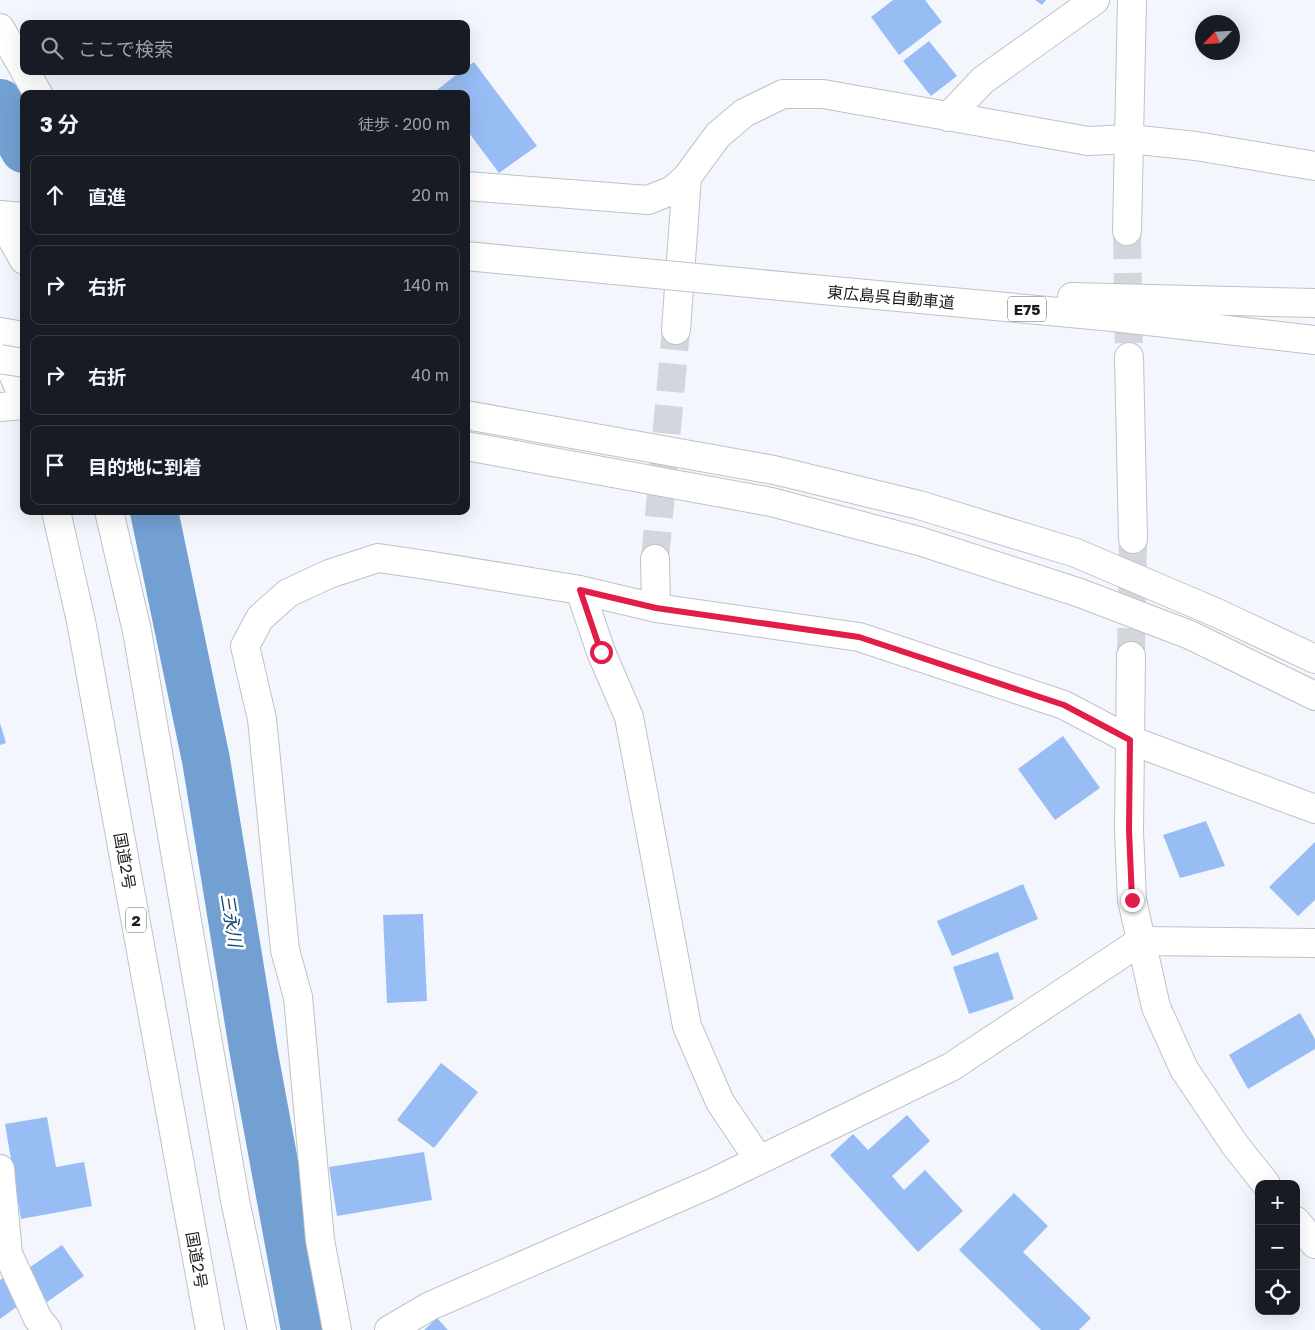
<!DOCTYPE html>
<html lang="ja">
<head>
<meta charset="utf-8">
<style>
  body { margin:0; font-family:"Golos Text","Noto Sans JP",sans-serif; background:#20242c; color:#f1f3f6 }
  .controls { position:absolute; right:15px; bottom:15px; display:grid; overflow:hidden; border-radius:10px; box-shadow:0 5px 20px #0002 }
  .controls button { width:45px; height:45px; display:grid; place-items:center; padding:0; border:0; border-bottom:1px solid #363941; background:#171b24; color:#f1f3f6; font:25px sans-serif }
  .compass { position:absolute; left:1195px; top:15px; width:45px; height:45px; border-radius:50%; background:#171b24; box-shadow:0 5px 20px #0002; rotate:245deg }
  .stop { position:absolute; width:15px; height:15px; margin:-11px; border:4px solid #e11d48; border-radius:50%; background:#fff }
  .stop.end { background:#e11d48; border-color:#fff; box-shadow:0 1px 5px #0008 }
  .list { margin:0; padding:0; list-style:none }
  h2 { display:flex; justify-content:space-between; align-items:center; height:65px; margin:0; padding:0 20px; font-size:21px }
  h2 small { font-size:16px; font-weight:400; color:#9ea1a6 }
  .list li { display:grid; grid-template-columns:32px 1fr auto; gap:15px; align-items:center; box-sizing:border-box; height:80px; margin:0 10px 10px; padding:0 10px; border:1px solid #363941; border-radius:10px }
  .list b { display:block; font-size:19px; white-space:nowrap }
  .list em { font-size:16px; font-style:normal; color:#9ea1a6 }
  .icon { flex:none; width:28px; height:28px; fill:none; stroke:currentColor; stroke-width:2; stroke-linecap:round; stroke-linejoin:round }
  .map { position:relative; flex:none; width:1315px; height:1330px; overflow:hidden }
  .search { position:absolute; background:#171b24; box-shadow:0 5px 20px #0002; left:20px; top:20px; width:450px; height:55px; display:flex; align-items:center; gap:12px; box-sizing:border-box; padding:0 18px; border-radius:10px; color:#9ea1a6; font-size:19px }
  .panel { position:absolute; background:#171b24; box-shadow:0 5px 20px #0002; left:20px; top:90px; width:450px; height:425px; border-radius:10px }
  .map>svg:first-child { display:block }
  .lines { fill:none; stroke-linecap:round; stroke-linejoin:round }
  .river { stroke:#72a0d2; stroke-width:48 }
  .building { fill:#98bdf5 }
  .minor-tunnel { stroke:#d3d6dc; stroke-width:28; stroke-dasharray:28 14; stroke-linecap:butt }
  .tertiary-tunnel { stroke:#d3d6dc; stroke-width:28; stroke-dasharray:28 14; stroke-linecap:butt }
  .minor-casing { stroke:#bec2c7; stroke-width:30 }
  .tertiary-casing { stroke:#bec2c7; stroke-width:30 }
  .trunk-casing { stroke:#bec2c7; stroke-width:30 }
  .motorway-casing { stroke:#bec2c7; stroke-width:30 }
  .minor { stroke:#fff; stroke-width:28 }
  .tertiary { stroke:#fff; stroke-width:28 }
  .trunk { stroke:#fff; stroke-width:28 }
  .motorway { stroke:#fff; stroke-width:28 }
  .motorway-bridge-casing { stroke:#bec2c7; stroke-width:30; stroke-linecap:butt }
  .motorway-bridge { stroke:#fff; stroke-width:28 }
  .route { stroke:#e11d48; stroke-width:6 }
  .labels { text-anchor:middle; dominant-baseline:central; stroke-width:5; stroke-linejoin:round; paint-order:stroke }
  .shield { fill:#fff; stroke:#5f6062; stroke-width:1 }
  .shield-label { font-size:15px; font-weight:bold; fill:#1b1c1e }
  .street-label { font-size:16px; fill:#1b1c1e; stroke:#fff }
  .water-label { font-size:18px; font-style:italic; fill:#144675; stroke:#fff }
</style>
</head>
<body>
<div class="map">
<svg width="1315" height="1330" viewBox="0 0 1315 1330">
  <rect width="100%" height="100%" fill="#f3f7fd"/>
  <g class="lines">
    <!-- river -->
    <path class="river" d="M 0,103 L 24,149
      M 154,511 L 206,760 L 254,1054 L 305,1330"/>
  </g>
  <!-- building -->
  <path class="building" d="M 893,0 L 925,0 L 942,22 L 899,55 L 871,17 Z
    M 1035,0 L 1046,0 L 1042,5 Z
    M 929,41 L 957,76 L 931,96 L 903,61 Z
    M 474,62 L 537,146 L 499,173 L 466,129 L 466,94 L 440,94 L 437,90 L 461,71 L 466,71 L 466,67 Z
    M 0,723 L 6,743 L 0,745 Z
    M 1063,736 L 1100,788 L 1055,820 L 1018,769 Z
    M 1206,821 L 1225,866 L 1180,878 L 1163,835 Z
    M 1315,842 L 1315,900 L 1298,916 L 1269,887 Z
    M 1023,884 L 1038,919 L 952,956 L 937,921 Z
    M 423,914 L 427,1001 L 387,1003 L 383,915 Z
    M 998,952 L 1014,999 L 969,1014 L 953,967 Z
    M 1300,1013 L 1315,1039 L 1315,1049 L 1248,1089 L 1229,1055 Z
    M 441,1063 L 478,1092 L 434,1148 L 397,1120 Z
    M 907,1115 L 930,1141 L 892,1176 L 904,1190 L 925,1170 L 963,1211 L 918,1252 L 830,1155 L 853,1134 L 868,1150 Z
    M 47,1117 L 56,1167 L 84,1162 L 92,1206 L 21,1219 L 5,1124 Z
    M 424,1152 L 432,1200 L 337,1216 L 329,1167 Z
    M 1014,1193 L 1048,1226 L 1023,1252 L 1091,1318 L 1079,1330 L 1041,1330 L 959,1250 Z
    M 62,1245 L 84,1276 L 47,1302 L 26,1270 Z
    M 3,1278 L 22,1303 L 0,1319 L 0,1280 Z
    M 437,1318 L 448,1330 L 424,1330 Z"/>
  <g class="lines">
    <!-- minor-tunnel -->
    <path class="minor-tunnel" d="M 655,559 L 676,330"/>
    <!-- tertiary-tunnel -->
    <path class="tertiary-tunnel" d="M 1127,231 L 1129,357
      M 1131,656 L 1133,539"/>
    <!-- minor casing -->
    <g class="minor-casing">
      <path id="minor" d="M 0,28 L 24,69
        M 25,71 L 38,94
        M 948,117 L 983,80 L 1095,0
        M 466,186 L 648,200 L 673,190 L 687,177 L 718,135 L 744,113 L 783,94 L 823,94 L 1088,141 L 1130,139 L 1196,146 L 1315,166
        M 676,330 L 687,177
        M 0,407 L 24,405
        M 655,559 L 656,608
        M 580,590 L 601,652 L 629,717 L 687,1026 L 720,1102 L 759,1160
        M 0,1169 L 8,1254 L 38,1319 L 47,1330
        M 337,1330 L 320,1240 L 298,997 L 285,950 L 262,719 L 245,646 L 260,618 L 288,593 L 329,574 L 378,558 L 433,566 L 580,590 L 656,608 L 859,637 L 1064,705 L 1130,740 L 1315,809
        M 389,1330 L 430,1306 L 712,1183 L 951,1067 L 1141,941 L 1315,943"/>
    </g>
    <!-- tertiary casing -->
    <g class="tertiary-casing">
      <path id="tertiary" d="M 1127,231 L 1132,0
        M 1129,357 L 1133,539
        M 1131,656 L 1129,831 L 1132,900 L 1156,1007 L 1184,1069 L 1235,1145 L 1266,1184
        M 1296,1221 L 1315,1244"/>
    </g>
    <!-- trunk casing -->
    <g class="trunk-casing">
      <path id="trunk" d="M 0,218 L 24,260
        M 0,344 L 24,399
        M 56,511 L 81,621 L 210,1330
        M 109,511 L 137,631 L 235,1200 L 262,1330"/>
    </g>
    <!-- motorway casing -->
    <g class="motorway-casing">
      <path id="motorway" d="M 0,215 L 24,217
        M 823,290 L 1113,317 L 1315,340
        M 1072,297 L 1315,303
        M 0,332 L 24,336
        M 466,415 L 774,470 L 919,505 L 1076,553 L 1217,613 L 1315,659
        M 466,446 L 771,502 L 919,541 L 1080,593 L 1190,635 L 1315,696"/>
    </g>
    <!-- minor -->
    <use href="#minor" class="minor"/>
    <!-- tertiary -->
    <use href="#tertiary" class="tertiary"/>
    <!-- trunk -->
    <use href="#trunk" class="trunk"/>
    <!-- motorway -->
    <use href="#motorway" class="motorway"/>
    <!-- motorway-bridge casing -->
    <g class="motorway-bridge-casing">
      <path id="motorway-bridge" d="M 466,256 L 823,290
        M 0,359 L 24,363"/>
    </g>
    <!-- motorway-bridge -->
    <use href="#motorway-bridge" class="motorway-bridge"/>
  </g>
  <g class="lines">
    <!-- route -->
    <path class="route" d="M 601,652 L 580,590 L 656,608 L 859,637 L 1064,705 L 1130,740 L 1129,830 L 1132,900"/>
  </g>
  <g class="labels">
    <!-- shield labels -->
    <g class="shield">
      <rect x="1008" y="296.5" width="38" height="25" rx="4"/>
      <rect x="126" y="907.5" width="20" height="25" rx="4"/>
    </g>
    <g class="shield-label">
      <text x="1027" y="309">E75</text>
      <text x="136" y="920">2</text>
    </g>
    <!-- street labels -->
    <g class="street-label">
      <text transform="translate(891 297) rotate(5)">東広島呉自動車道</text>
      <text transform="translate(125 861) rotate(80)">国道2号</text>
      <text transform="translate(197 1260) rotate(80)">国道2号</text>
    </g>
    <!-- water labels -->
    <g class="water-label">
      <text transform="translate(232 920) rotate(81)">三永川</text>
    </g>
  </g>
</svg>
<div class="controls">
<button>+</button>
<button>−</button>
<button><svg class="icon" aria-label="locate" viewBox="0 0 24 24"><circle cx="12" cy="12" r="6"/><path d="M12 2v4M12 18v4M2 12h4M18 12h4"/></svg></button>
</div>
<svg class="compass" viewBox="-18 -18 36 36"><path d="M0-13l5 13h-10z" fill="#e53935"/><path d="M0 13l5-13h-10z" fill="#9ea1a6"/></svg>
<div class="stop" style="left:601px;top:652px"></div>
<div class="stop end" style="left:1132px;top:900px"></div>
<div class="search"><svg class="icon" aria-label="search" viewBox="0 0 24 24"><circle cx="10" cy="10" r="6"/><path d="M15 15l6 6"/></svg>ここで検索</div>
<section class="panel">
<h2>3 分<small>徒歩 · 200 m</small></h2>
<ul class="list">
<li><svg class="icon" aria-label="ahead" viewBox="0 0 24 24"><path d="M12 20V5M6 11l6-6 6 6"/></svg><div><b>直進</b></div><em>20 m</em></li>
<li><svg class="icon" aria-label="right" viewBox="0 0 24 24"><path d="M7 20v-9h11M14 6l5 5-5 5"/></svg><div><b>右折</b></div><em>140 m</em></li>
<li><svg class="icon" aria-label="right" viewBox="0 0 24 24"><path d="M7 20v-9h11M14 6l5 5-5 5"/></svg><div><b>右折</b></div><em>40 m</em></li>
<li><svg class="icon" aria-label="arrive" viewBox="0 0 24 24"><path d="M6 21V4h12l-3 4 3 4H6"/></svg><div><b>目的地に到着</b></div></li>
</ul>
</section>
</div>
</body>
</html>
